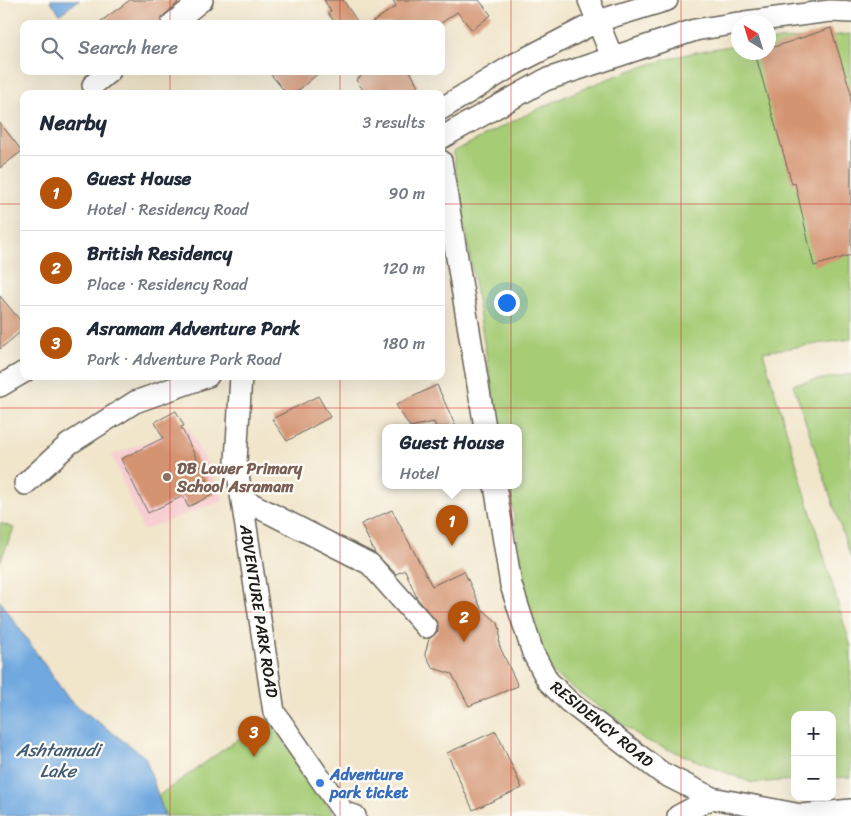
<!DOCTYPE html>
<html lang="en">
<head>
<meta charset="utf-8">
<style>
  body { margin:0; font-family:Sriracha,sans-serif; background:#f6f6f7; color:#1f2937 }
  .controls { position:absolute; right:15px; bottom:15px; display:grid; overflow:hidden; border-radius:10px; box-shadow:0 5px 20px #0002 }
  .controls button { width:45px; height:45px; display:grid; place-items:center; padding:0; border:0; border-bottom:1px solid #e0e1e3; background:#fff; color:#1f2937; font:25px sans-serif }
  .compass { position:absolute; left:731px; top:15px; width:45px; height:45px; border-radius:50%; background:#fff; box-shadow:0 5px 20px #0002; rotate:322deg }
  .you { position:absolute; left:506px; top:302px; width:18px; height:18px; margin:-12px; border:4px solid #fff; border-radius:50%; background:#1a73e8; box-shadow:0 0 0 8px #1a73e833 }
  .badge { display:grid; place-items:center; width:32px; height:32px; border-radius:50%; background:#b45309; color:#fff; font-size:16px; font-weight:700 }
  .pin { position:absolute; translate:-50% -41px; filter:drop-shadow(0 1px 2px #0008) }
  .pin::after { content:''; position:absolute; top:26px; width:18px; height:15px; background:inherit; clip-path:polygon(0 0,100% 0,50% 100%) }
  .popup { position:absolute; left:382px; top:424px; width:140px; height:65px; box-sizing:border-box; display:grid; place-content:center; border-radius:10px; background:#fff; filter:drop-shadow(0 1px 4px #0005); font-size:16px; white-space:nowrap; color:#747a83 }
  .popup b { font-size:19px; color:#1f2937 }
  .popup::after { content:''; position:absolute; left:50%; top:100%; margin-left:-10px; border:10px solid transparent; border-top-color:#fff }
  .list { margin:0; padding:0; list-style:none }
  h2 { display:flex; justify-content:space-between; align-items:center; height:65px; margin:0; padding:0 20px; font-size:21px }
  h2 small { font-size:16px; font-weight:400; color:#747a83 }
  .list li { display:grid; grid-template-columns:32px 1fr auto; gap:15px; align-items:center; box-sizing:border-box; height:75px; padding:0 20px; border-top:1px solid #e0e1e3 }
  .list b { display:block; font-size:19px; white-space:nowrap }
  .list p { margin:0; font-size:16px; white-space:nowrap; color:#747a83 }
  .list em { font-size:16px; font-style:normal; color:#747a83 }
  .icon { flex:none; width:28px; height:28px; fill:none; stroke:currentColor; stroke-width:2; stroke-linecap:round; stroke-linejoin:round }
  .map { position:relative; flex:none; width:851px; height:816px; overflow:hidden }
  .search { position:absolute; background:#fff; box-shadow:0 5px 20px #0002; left:20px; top:20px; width:425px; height:55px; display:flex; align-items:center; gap:12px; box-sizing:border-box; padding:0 18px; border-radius:10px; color:#747a83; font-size:19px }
  .panel { position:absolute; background:#fff; box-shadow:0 5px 20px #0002; left:20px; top:90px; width:425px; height:290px; border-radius:10px }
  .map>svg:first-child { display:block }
  .built { fill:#f7cfd1 }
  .green { fill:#a6cc76; stroke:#617449 }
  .water { fill:#70a8df; stroke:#46627e }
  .building { fill:#d49472 }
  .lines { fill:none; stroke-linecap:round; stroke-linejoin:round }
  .minor-casing { stroke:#676259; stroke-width:24 }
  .minor { stroke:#fff; stroke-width:21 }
  .grid { fill:none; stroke:#d62828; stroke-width:1; stroke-opacity:0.55 }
  .education-dot { fill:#8d6e63; stroke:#fdfcf7; stroke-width:2 }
  .shop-dot { fill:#3f7fe0; stroke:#fdfcf7; stroke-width:2 }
  .labels { text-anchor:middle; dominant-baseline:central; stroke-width:4.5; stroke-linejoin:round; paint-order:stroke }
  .education-label { font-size:16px; font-weight:bold; fill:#785e54; stroke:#fdfcf7; text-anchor:start }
  .street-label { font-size:16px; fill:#1c1c1c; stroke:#fdfcf7 }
  .shop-label { font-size:16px; font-weight:bold; fill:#366cbe; stroke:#fdfcf7; text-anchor:start }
  .water-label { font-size:18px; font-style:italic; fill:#425b74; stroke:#fdfcf7 }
</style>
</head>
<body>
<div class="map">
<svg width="851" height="816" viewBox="0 0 851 816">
  <rect width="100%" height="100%" fill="#fdfcf7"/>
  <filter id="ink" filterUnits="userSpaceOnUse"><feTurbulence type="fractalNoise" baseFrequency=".02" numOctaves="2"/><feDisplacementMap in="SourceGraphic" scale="10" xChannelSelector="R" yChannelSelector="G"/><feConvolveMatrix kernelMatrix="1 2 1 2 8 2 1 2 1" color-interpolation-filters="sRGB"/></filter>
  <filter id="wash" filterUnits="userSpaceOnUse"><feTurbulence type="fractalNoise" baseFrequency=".0096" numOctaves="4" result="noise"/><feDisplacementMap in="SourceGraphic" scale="20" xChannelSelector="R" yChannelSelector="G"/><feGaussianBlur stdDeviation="1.12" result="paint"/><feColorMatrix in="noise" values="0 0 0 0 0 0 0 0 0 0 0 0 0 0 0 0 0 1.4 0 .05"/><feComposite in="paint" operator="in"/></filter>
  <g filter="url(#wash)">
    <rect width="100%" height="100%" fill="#f1e5ca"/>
    <!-- built -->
    <path class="built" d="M 188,426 L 224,500 L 143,530 L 112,455 Z"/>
    <!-- green -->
    <path class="green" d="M 851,34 L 851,339 L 763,352 L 851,647 L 851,777 L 832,778 L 832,715 L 795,715 L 795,780 L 752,783 L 645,740 L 537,662 L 509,485 L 518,485 L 518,427 L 498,427 L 453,152 C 543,105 637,57 738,45 L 738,52 L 768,52 L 769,41 Z
      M 851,374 L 851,558 L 793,384 Z
      M 0,523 L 14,528 L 0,562 Z
      M 268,718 L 335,816 L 165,816 L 158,796 Z"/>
    <!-- water -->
    <path class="water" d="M 50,0 L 79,0 L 60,14 Z
      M 0,601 L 70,701 L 145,757 L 165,816 L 0,816 Z"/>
    <g id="blocks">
      <!-- building -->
      <path class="building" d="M 130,0 L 176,0 L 178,3 L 164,15 L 160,24 L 97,24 Z
        M 324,0 L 343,0 L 359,24 L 336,24 L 328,13 L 331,11 Z
        M 393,0 L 479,0 L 491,15 L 472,30 L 457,12 L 440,24 L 370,24 L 396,6 Z
        M 831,28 L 851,93 L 851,255 L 814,266 L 795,183 L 792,184 L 755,53 L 768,52 L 768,49 Z
        M 268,71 L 321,71 L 294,94 L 287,94 Z
        M 368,71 L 410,71 L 418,86 L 405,94 L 366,94 L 356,80 Z
        M 0,123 L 22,151 L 0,168 Z
        M 0,296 L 24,325 L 24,329 L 0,349 Z
        M 437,385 L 456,427 L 436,427 L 434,422 L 410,427 L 396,405 Z
        M 318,396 L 330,417 L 287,441 L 272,419 Z
        M 176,411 L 184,426 L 181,427 L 214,494 L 188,507 L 183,496 L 148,513 L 121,459 L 163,438 L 155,422 Z
        M 392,510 L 432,586 L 464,571 L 481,608 L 498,623 L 500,630 L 499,645 L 518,686 L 469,706 L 452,674 L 433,668 L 425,654 L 429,639 L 438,631 L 438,624 L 417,598 L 405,570 L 396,574 L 375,553 L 361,524 Z
        M 496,731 L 522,788 L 473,810 L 447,753 Z"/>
    </g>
  </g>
  <g filter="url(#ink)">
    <use href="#blocks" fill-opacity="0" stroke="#676259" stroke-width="1"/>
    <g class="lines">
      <!-- minor casing -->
      <g class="minor-casing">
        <path id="minor" d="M 589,0 L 612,57
          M 745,22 L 830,11 L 851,12
          M 172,24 L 202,0
          M 93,85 L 110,71
          M 441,109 L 515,64 L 598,21 L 667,0
          M 441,138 L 545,80 L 695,30 L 738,23
          M 441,161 L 485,427
          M 241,376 L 236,461 L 274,712 L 344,813 L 355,816
          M 0,386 L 24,372
          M 25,484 L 69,444 L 135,402 L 208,376
          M 495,485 L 511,585 L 533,653 L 548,681 L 569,702 L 662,773 L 712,798 L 801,815 L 851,810
          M 242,499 L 370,564 L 426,627
          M 678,816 L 712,798"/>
      </g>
      <!-- minor -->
      <use href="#minor" class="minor"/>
    </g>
  </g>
  <!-- grid -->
  <path class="grid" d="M 170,0 L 170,24M 340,0 L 340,24M 511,0 L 511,816M 681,0 L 681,816M 170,71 L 170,94M 340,71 L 340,94M 0,204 L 24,204M 441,204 L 851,204M 170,376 L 170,816M 340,376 L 340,816M 0,408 L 851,408M 0,612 L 851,612"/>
  <!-- markers -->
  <circle class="education-dot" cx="167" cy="477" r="5"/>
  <circle class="shop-dot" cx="320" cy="783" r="5"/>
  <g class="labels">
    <!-- education labels -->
    <g class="education-label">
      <text x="177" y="468">DB Lower Primary<tspan x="177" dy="18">School Asramam</tspan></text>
    </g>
    <!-- street labels -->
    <g class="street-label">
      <text transform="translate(259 611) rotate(81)">ADVENTURE PARK ROAD</text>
      <text transform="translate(602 724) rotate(39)">RESIDENCY ROAD</text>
    </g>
    <!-- shop labels -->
    <g class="shop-label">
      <text x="330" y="774">Adventure<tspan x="330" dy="18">park ticket</tspan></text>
    </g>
    <!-- water labels -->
    <g class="water-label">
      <text x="58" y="750">Ashtamudi<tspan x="58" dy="21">Lake</tspan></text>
    </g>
  </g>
</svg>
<div class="controls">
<button>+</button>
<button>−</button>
</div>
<svg class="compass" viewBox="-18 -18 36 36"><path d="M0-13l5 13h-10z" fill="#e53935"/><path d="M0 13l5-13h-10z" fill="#747a83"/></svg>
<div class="you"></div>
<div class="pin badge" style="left:452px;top:546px">1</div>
<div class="popup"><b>Guest House</b>Hotel</div>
<div class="pin badge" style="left:464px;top:642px">2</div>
<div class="pin badge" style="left:254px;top:757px">3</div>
<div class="search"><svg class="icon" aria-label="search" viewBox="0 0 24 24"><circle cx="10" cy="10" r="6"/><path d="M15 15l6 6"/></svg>Search here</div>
<section class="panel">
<h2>Nearby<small>3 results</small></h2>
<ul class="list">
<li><span class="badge">1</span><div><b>Guest House</b><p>Hotel · Residency Road</p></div><em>90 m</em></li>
<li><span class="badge">2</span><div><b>British Residency</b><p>Place · Residency Road</p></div><em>120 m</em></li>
<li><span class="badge">3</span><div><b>Asramam Adventure Park</b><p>Park · Adventure Park Road</p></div><em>180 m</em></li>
</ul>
</section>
</div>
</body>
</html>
